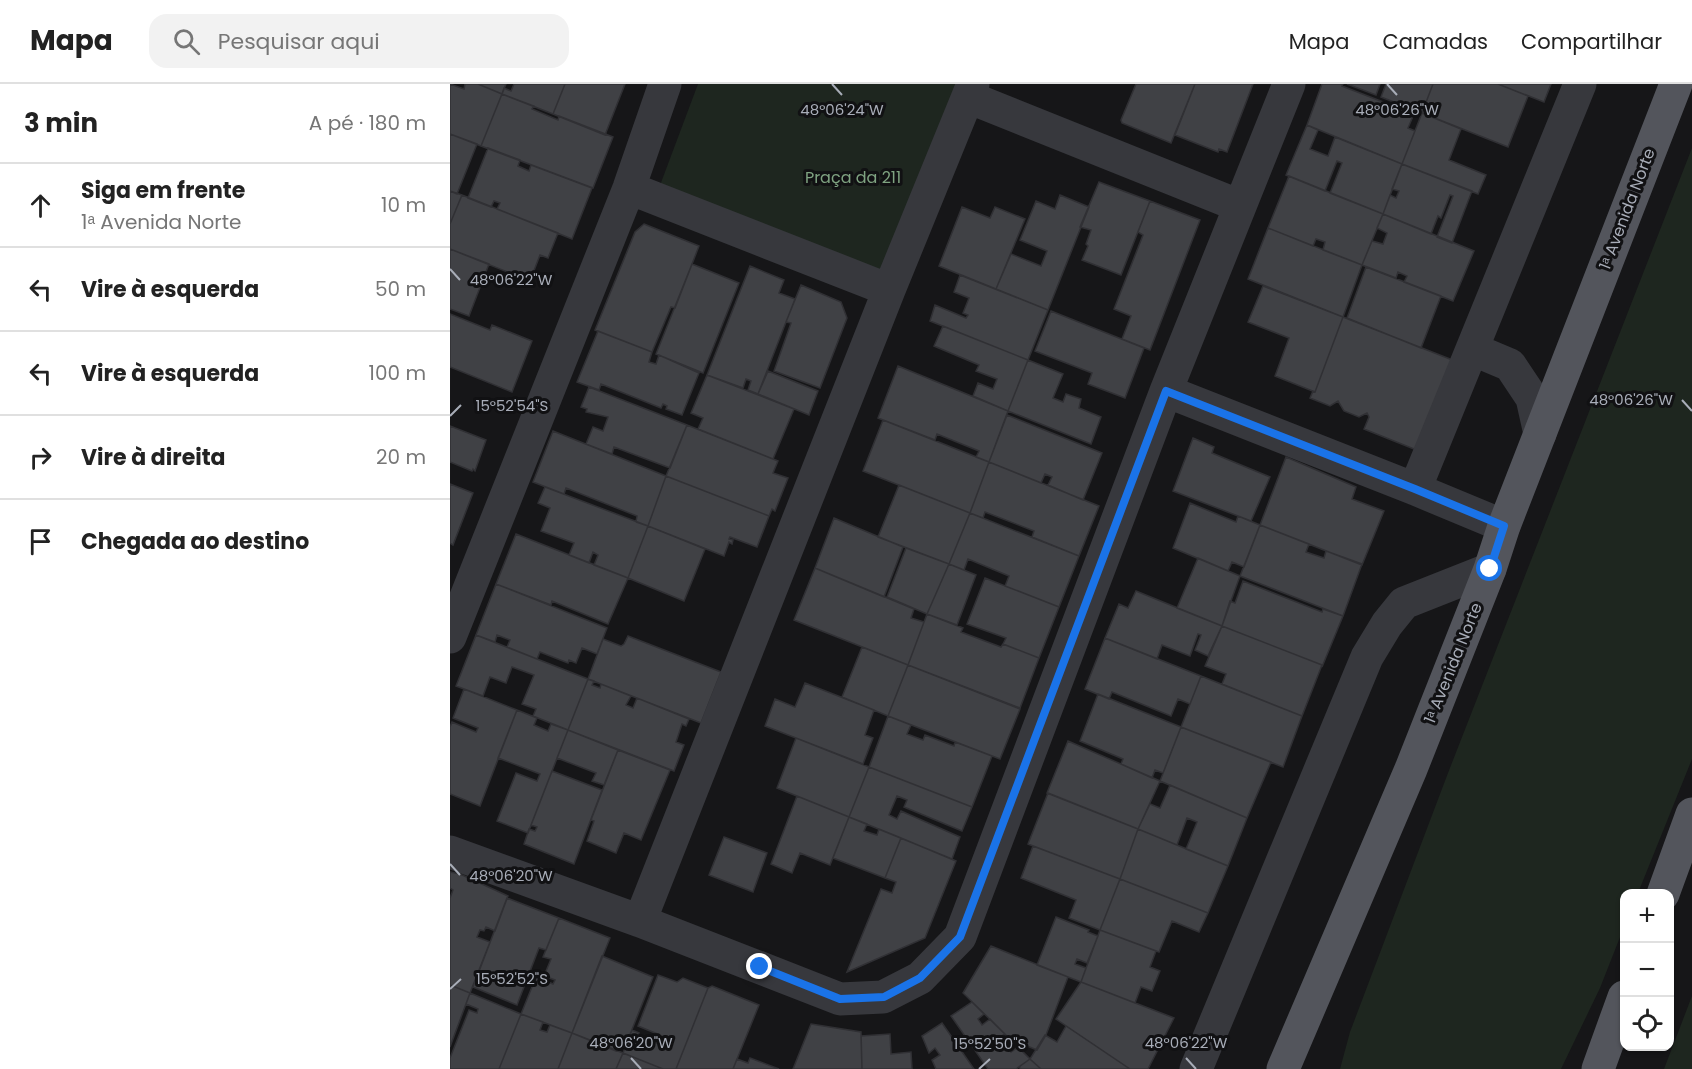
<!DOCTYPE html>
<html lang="pt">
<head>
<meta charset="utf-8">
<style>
  body { margin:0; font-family:Poppins,sans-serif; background:#f2f2f2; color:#222 }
  .controls { position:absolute; right:18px; bottom:18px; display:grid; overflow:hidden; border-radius:12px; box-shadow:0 2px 4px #0004 }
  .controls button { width:54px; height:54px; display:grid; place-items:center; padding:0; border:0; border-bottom:2px solid #e0e0e0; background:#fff; color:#222; font:30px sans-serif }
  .stop { position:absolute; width:18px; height:18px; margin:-14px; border:4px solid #1a73e8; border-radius:50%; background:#fff }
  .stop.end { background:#1a73e8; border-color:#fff; box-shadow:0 2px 6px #0008 }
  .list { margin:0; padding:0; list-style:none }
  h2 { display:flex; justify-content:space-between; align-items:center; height:78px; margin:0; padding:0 24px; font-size:26px }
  h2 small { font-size:20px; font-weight:400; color:#767676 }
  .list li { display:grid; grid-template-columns:39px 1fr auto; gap:18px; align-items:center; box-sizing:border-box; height:84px; padding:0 24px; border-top:2px solid #e0e0e0 }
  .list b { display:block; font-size:22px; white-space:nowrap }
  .list p { margin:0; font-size:20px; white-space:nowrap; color:#767676 }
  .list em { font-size:20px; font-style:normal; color:#767676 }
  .icon { flex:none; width:33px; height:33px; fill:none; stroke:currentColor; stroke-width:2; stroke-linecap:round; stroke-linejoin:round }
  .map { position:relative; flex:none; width:1242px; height:985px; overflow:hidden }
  header { display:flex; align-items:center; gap:36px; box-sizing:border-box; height:84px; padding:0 30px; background:#fff; border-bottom:2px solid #e0e0e0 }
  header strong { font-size:28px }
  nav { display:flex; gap:33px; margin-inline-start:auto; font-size:21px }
  .search { width:420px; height:54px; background:#f2f2f2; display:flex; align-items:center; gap:15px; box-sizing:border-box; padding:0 21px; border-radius:18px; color:#767676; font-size:22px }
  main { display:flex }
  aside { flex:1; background:#fff }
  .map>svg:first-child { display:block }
  .green { fill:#1e261f }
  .building { fill:#404145; stroke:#303034; stroke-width:1.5 }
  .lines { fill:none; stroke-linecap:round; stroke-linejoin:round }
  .minor { stroke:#37383d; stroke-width:33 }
  .major { stroke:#53555c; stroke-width:33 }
  .route { stroke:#1a73e8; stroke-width:8 }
  .ticks { fill:none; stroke:#a8adb8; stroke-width:2 }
  .labels { text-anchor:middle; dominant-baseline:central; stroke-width:6; stroke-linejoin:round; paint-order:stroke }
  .park-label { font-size:16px; fill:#7fa381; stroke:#111113 }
  .street-label { font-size:16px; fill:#a8adb8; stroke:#111113 }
  .ticks-label { font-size:15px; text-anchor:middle; fill:#a8adb8; stroke:#111113; stroke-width:6; stroke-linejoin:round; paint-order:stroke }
</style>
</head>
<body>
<header>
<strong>Mapa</strong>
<div class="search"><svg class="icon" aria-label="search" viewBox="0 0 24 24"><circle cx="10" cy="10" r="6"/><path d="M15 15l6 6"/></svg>Pesquisar aqui</div>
<nav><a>Mapa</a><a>Camadas</a><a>Compartilhar</a></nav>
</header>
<main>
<aside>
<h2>3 min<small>A pé · 180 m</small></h2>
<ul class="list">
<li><svg class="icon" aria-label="ahead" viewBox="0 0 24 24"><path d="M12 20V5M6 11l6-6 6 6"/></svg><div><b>Siga em frente</b><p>1ᵃ Avenida Norte</p></div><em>10 m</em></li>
<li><svg class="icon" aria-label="left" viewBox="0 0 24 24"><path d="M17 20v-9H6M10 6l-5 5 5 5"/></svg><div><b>Vire à esquerda</b></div><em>50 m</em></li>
<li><svg class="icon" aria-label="left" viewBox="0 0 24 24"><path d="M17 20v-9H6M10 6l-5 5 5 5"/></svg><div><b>Vire à esquerda</b></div><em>100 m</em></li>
<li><svg class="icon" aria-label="right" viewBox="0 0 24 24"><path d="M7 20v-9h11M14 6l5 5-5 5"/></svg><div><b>Vire à direita</b></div><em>20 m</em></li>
<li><svg class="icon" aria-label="arrive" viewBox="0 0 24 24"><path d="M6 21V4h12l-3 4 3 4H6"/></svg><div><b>Chegada ao destino</b></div></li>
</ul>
</aside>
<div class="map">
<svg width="1242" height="985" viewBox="0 0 1242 985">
  <rect width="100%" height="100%" fill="#161618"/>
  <!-- green -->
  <path class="green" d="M 248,0 L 539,0 L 453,214 L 206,112 Z
    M 1242,64 L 1242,675 L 1188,809 L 1174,810 L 1174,843 L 1150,904 L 1111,985 L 890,985 L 900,948 L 998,689 Z
    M 1242,912 L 1242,985 L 1214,985 Z"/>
  <!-- building -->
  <path class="building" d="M 0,0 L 14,5 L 15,0 L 28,0 L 52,10 L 31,62 L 0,50 Z
    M 28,0 L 56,0 L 52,10 Z
    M 64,0 L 115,0 L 103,30 L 52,10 L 54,4 L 61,7 Z
    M 115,0 L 175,0 L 155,51 L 103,30 Z
    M 686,0 L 745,0 L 721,59 L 672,39 L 671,36 Z
    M 745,0 L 803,0 L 777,68 L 769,65 L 768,68 L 725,51 Z
    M 872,0 L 893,0 L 892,2 L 964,30 L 958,44 L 965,47 L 952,80 L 857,41 Z
    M 897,0 L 930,0 L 926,11 Z
    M 936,0 L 983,0 L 972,29 L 931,13 Z
    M 983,0 L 1048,0 L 1078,12 L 1058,63 L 972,29 Z
    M 1048,0 L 1101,0 L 1094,18 Z
    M 52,10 L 84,22 L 82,25 L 108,36 L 109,32 L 163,53 L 143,104 L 31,62 Z
    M 972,29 L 1011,45 L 999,76 L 1036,91 L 1028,110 L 952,80 Z
    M 857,41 L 868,46 L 860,65 L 878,72 L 885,53 L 952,80 L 933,130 L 880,109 L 892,79 L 887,77 L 875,107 L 836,91 Z
    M 0,50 L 27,60 L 7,110 L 0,107 Z
    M 38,64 L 70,76 L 68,82 L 79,87 L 81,81 L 142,104 L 122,155 L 47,125 L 50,119 L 44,117 L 41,123 L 18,114 Z
    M 952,80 L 1022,107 L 1002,159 L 987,153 L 1003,112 L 1000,111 L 991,134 L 988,132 L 981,150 L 933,130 L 940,111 L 946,114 L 949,107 L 942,105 Z
    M 839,92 L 933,130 L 912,181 L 873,166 L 875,158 L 866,155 L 863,162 L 818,144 Z
    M 649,98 L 700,117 L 671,191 L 632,176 L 638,162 L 636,160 L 641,146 L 630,143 Z
    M 0,107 L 12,111 L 0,140 Z
    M 12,111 L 108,149 L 98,174 L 90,171 L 80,197 L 0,165 L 0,140 Z
    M 610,111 L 639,123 L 598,226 L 546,205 L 561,170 L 591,182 L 597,167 L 570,156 L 586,117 L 605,125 Z
    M 700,117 L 750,136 L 700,266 L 672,255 L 681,232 L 664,225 L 693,151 L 688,148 Z
    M 512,123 L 540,134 L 545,123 L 575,135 L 546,205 L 489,182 Z
    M 933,130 L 1024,167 L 1003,217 L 954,198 L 957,192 L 948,188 L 946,194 L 912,181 L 922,157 L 933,160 L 937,149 L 927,144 Z
    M 194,140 L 249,162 L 225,224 L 221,223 L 202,268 L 145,246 L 185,148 Z
    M 818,144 L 912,181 L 893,233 L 798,195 Z
    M 0,165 L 39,180 L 19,232 L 0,225 Z
    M 242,180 L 289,199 L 253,289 L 206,270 Z
    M 300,182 L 334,196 L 329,209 L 345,215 L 308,310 L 298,306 L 301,297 L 296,295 L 293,304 L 257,291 Z
    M 916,183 L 991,212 L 971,264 L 897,234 Z
    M 510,191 L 598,226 L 578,276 L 480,237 L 485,221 L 516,234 L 518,231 L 513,229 L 519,214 L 504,208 Z
    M 351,201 L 391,218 L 397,234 L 370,304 L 324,287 L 341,239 L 336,238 Z
    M 813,202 L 893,233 L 865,308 L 825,292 L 839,254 L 798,238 Z
    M 601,227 L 694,264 L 675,314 L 638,300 L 642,289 L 585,267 Z
    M 0,230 L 40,246 L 42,241 L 82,257 L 62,308 L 0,283 Z
    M 893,233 L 1005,277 L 969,367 L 914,345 L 919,333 L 917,329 L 909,333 L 894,327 L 888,317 L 880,322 L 860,314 L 863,307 L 865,308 Z
    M 493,242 L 578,276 L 558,327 L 523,312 L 528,299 L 543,305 L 547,295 L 526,287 L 529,281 L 484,262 Z
    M 148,247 L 202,268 L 199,278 L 206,280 L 209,271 L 249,289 L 232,331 L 216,325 L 217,322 L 213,320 L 211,324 L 151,300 L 149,306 L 127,298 Z
    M 578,276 L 613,290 L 603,314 L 613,318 L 616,310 L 631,315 L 629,324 L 651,333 L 641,360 L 558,327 Z
    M 448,282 L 558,327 L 539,378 L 526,373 L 529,367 L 487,350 L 485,356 L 428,334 Z
    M 318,287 L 368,307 L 359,331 L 308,310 Z
    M 257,291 L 344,325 L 323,375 L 248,345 L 253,334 L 241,329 Z
    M 139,303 L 237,341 L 220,384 L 164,363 L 162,370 L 136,360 L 143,343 L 153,347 L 158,333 L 136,328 L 137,325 L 131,323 Z
    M 557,331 L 652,369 L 633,416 L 598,401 L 602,393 L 595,390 L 591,399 L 539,378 Z
    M 433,336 L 539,378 L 520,429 L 413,387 Z
    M 237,341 L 328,377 L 323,389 L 338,394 L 325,427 L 322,425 L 319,432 L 216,392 Z
    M 0,342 L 36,356 L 25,387 L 23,385 L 22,387 L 0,378 Z
    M 103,347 L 216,392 L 198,442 L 186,438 L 187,432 L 116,404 L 114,410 L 83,398 Z
    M 743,354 L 764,363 L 762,369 L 820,393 L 801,437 L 723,407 Z
    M 836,373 L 906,403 L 902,415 L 934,427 L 912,481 L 810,441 Z
    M 539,378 L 649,422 L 629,472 L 582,453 L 584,447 L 535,428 L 533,434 L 520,429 Z
    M 216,392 L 319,432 L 307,463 L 280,453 L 279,455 L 283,456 L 282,460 L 279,458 L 274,472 L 198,442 Z
    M 0,400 L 23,409 L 3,461 L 0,459 Z
    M 449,401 L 520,429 L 499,480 L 428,453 Z
    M 95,403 L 198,442 L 178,494 L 144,481 L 148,471 L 143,468 L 139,479 L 119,471 L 124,459 L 91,447 L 100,424 L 88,419 Z
    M 740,419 L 786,438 L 788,432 L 810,441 L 794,483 L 782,478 L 778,487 L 723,464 Z
    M 520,429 L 629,472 L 609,523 L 555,502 L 559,492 L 518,475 L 514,486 L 499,480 Z
    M 384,434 L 453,463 L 434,513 L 365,484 Z
    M 810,441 L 859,460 L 856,468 L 874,474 L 876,467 L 912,480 L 893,532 L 790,492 Z
    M 198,442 L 255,465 L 234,517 L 178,494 Z
    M 66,450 L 178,494 L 158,540 L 102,517 L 101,521 L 46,500 Z
    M 456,464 L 499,480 L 477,530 L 437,513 Z
    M 748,474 L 790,492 L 772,542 L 727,524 Z
    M 499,480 L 526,491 L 507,541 L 477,530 Z
    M 365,484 L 464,525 L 461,534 L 474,538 L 458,581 L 344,536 Z
    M 535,494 L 609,523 L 589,574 L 553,560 L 556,554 L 517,540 Z
    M 793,497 L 872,528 L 873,525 L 893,532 L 872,583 L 872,581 L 772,542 L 780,517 L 785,519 Z
    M 46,500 L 157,544 L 147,570 L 132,564 L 126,579 L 119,576 L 118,579 L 90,568 L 87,575 L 57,563 L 60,556 L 47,551 L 45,558 L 26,551 Z
    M 686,507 L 772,542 L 758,572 L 745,566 L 751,551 L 748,550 L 740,572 L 712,561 L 707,575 L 655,554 L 669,520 L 678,524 Z
    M 477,530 L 513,544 L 511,548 L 551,563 L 553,560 L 589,574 L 570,624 L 458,581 Z
    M 772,542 L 872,581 L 852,632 L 772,600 L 776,590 L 755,582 Z
    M 26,551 L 138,595 L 118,646 L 83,632 L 86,625 L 72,620 L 84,591 L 62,583 L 56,599 L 40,593 L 33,612 L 6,602 Z
    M 178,552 L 271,588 L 251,639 L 138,595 L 153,555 L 171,562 L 174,560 Z
    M 655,554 L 751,592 L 740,620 L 728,615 L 721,632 L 662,608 L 659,615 L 635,605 Z
    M 412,563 L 458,581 L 438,632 L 392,613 Z
    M 458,581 L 570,625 L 550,675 L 438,632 Z
    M 751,592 L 852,632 L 833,683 L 731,643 Z
    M 138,595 L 144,597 L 142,601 L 150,604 L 151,600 L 181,612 L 176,621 L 183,624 L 187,614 L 239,635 L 236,642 L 232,640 L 226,658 L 234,661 L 224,687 L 118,646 Z
    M 355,599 L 424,626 L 415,651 L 423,654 L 413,680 L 315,642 L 325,615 L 345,623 Z
    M 14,605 L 67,626 L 30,722 L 0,710 L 0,643 L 2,638 L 26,648 L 28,644 L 3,634 Z
    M 648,610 L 731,643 L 713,689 L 705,686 L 702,694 L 671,680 L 673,675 L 630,657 Z
    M 67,626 L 87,634 L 84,641 L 98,647 L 101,640 L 118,646 L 78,749 L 47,737 L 66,689 L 87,697 L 90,690 L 48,674 Z
    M 438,632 L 461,641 L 457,650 L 473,656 L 475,651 L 504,662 L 505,658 L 542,672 L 522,723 L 419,683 Z
    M 731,643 L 821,678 L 797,734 L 710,697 Z
    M 118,646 L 168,666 L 154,701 L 142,697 L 146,689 L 107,674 Z
    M 346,654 L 419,683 L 399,733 L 327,704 Z
    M 618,657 L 710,697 L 688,745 L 597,709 Z
    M 168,666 L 220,686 L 191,756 L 174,749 L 166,769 L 137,757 L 144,737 L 141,736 Z
    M 419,683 L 522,723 L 512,747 L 454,723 L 457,716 L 447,712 L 439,731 L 447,735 L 451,727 L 510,753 L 502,775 L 399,733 Z
    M 102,687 L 152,706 L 124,780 L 74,760 L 79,745 L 85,747 L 87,743 L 81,741 Z
    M 720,701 L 797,734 L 778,782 L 736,765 L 747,738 L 737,734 L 727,761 L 688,745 L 700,720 L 710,724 Z
    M 598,709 L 688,745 L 670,795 L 578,760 Z
    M 347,712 L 399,733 L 380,781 L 350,769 L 342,789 L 321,780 Z
    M 399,733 L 417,740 L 414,747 L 427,751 L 429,745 L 451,754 L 435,794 L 383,774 Z
    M 688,745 L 778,782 L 758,829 L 670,795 Z
    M 274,753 L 317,769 L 303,808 L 259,791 Z
    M 451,754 L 506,777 L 475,854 L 397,888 L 431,805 L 442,809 L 446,798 L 435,794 Z
    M 583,762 L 670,795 L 650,846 L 619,834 L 626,816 L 571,794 Z
    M 0,788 L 10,790 L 58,812 L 45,847 L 36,843 L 34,847 L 30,846 L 27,853 L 40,858 L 20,909 L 0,901 L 0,814 L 3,806 L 0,804 Z
    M 670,795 L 758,829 L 749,848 L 722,837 L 709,868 L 650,846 Z
    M 57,814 L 109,834 L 96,866 L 89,864 L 67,921 L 23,903 Z
    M 606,833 L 639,846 L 638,848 L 648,852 L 637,879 L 627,875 L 625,880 L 636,884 L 631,898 L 587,881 Z
    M 109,834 L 160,854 L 122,949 L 71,930 L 86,893 L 103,900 L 105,896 L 94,892 L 101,875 L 93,873 Z
    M 650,846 L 706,867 L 700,883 L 710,887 L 702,907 L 691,903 L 685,919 L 631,898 Z
    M 541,862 L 618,893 L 596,951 L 587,966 L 560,955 L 513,909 Z
    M 152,872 L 203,893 L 177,958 L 171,955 L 166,967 L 122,949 Z
    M 208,891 L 227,898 L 233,894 L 258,904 L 226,985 L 213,985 L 173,969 L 182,946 L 189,949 L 188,951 L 207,959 L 210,951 L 188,942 Z
    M 631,898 L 724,934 L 698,985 L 680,985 L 606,935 Z
    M 0,901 L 20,909 L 0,963 Z
    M 262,902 L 309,921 L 283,985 L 226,985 L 258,904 Z
    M 20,909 L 71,930 L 49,985 L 0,985 L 0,974 L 19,926 L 27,929 L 28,925 L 16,920 Z
    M 522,918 L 534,930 L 528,935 L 532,941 L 540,935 L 555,950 L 550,953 L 561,968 L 568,963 L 580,975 L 566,985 L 538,985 L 501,932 Z
    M 71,930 L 93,938 L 90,946 L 97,948 L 100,941 L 122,949 L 108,985 L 49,985 Z
    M 492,939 L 524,985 L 486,985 L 482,976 L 490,971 L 485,964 L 479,969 L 472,952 Z
    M 361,940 L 411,948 L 412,985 L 343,985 Z
    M 616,942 L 680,985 L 591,985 L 580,975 L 595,951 L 607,958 Z
    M 122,949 L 173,969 L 166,985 L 108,985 Z
    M 440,950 L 441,970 L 461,968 L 462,985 L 412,985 L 411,952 Z
    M 173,969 L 213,985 L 166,985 Z
    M 300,974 L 329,985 L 283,985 L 287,975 L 298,979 Z
    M 580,975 L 591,985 L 571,985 L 569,983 Z"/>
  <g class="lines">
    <!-- minor -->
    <path class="minor" d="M 518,13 L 790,122
      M 179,104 L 439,206
      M 1022,265 L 1060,281 L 1082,314 L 1090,350
      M 716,307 L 965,405 L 1054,442
      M 965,405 L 1130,0
      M 0,553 L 179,104 L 215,0
      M 0,768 L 190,837 L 390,915 L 433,913 L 470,894 L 510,853 L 716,307 L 839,0
      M 190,837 L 439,206 L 523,0
      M 746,985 L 917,573 L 937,540 L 954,519 L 1040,485"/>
    <!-- major -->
    <path class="major" d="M 1213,810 L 1242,730
      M 833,985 L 961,685 L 1040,485 L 1054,442 L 1226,0
      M 1148,985 L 1174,913"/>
  </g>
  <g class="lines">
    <!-- route -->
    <path class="route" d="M 310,883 L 390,915 L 434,913 L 470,894 L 510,853 L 716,307 L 965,405 L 1054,442 L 1040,485"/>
  </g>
  <!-- ticks -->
  <path class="ticks" d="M 382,0 L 392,11M 937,0 L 947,11M 0,185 L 10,196M 1232,316 L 1242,327M 0,332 L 11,321M 0,780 L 10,791M 0,905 L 11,895M 181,974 L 191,985M 736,974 L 746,985M 529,985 L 540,975"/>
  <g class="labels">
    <!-- park labels -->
    <g class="park-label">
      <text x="403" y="93">Praça da 211</text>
    </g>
    <!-- street labels -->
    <g class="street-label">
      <text transform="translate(1177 125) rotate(-69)">1ᵃ Avenida Norte</text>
      <text transform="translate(1003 579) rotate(-68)">1ᵃ Avenida Norte</text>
    </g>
  </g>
  <g class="ticks-label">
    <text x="392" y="31">48°06'24"W</text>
    <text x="947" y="31">48°06'26"W</text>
    <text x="61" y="201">48°06'22"W</text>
    <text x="1181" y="321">48°06'26"W</text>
    <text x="62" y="327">15°52'54"S</text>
    <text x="61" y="797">48°06'20"W</text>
    <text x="62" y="900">15°52'52"S</text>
    <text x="181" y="964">48°06'20"W</text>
    <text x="736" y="964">48°06'22"W</text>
    <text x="540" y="965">15°52'50"S</text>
  </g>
</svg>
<div class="controls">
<button>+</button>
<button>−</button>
<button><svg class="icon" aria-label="locate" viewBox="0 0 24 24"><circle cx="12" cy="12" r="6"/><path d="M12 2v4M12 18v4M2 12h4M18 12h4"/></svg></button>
</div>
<div class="stop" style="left:1040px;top:485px"></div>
<div class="stop end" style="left:310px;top:883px"></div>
</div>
</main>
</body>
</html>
